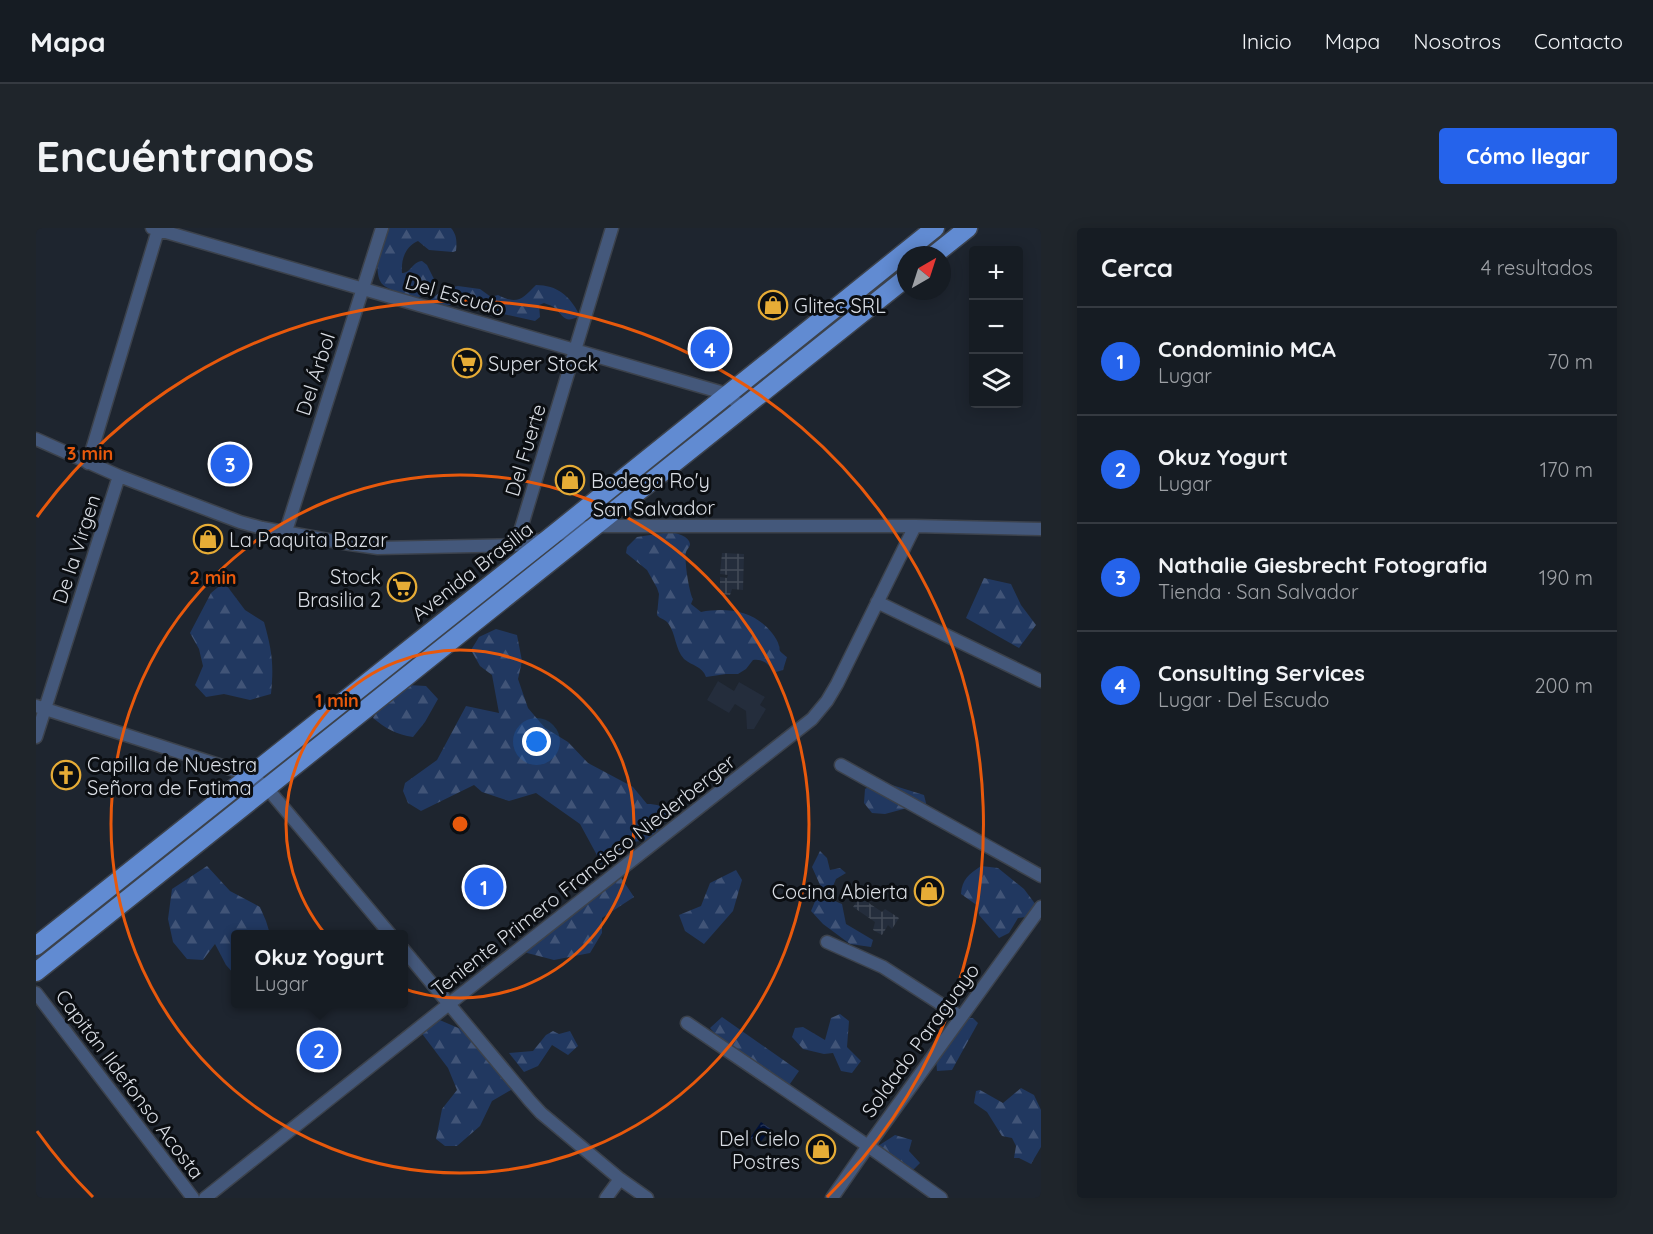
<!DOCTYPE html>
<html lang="es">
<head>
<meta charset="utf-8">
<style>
  body { margin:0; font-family:Quicksand,sans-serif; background:#1f252b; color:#f1f3f6 }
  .controls { position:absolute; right:18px; top:18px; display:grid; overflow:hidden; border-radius:6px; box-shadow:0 3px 15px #0003 }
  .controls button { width:54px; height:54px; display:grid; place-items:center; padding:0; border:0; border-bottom:2px solid #353a41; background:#161c23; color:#f1f3f6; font:30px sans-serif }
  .compass { position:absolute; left:861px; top:18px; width:54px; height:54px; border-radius:50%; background:#161c23; box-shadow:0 3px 15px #0003; rotate:39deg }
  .you { position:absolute; left:501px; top:514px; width:21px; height:21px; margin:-15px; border:4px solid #fff; border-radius:50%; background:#1a73e8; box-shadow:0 0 0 9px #1a73e833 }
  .badge { display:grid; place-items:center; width:39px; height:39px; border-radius:50%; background:#2563eb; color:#fff; font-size:20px; font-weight:700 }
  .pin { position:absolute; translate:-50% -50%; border:3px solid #fff; box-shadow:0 2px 6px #0006 }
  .popup { position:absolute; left:195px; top:702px; width:177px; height:78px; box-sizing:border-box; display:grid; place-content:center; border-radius:6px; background:#161c23; filter:drop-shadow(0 2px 4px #0005); font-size:20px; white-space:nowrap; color:#9ea1a6 }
  .popup b { font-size:22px; color:#f1f3f6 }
  .popup::after { content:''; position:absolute; left:50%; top:100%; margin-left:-12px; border:12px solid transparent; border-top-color:#161c23 }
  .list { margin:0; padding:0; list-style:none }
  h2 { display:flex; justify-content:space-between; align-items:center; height:78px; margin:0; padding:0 24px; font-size:26px }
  h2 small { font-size:20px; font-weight:400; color:#9ea1a6 }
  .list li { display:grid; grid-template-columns:39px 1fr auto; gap:18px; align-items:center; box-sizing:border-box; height:108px; padding:0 24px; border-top:2px solid #353a41 }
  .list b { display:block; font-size:22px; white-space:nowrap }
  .list p { margin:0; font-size:20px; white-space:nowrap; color:#9ea1a6 }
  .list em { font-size:20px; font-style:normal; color:#9ea1a6 }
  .icon { flex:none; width:33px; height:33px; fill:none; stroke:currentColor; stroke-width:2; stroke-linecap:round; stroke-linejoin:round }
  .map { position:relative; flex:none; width:1005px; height:970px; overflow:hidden; border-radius:6px }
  header { display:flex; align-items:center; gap:36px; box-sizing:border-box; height:84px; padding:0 30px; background:#161c23; border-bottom:2px solid #353a41 }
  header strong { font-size:28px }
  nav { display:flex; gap:33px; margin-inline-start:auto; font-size:21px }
  .intro { display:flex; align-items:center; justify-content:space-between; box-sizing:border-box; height:144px; padding:0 36px }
  h1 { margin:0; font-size:42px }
  .button { padding:15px 27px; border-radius:6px; background:#2563eb; color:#fff; font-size:21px; font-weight:700 }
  main { display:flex; gap:36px; padding:0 36px }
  aside { flex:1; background:#161c23; border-radius:6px; box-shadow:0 3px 15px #0003 }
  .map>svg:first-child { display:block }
  .built { fill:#242d3c }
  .industrial { fill:url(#industrial-grid) }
  .grass { fill:url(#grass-tufts) }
  .forest { fill:url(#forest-firs) }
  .water { fill:url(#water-ripples) }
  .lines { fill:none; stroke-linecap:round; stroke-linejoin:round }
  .street-casing { stroke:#3c424c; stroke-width:15 }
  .primary-casing { stroke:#3c424c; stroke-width:21 }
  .street { stroke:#44587b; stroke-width:12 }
  .primary { stroke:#618bd2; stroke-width:18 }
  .ring { fill:none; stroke:#e8590c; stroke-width:3 }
  .labels { text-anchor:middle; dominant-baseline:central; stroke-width:6; stroke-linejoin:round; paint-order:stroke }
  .street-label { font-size:20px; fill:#d9dde4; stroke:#0b0e12 }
  .poi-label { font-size:20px; fill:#d9dde4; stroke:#0b0e12; text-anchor:start }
  .centre { fill:#e8590c; stroke:#0b0e12; stroke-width:3 }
  .ring-label { font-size:18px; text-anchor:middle; font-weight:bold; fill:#e8590c; stroke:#0b0e12; stroke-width:6; stroke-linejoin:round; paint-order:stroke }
</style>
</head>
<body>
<header>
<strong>Mapa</strong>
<nav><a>Inicio</a><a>Mapa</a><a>Nosotros</a><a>Contacto</a></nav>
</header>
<div class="intro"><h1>Encuéntranos</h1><a class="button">Cómo llegar</a></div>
<main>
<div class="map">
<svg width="1005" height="970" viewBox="0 0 1005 970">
  <defs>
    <pattern id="industrial-grid" width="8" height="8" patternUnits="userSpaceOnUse" patternTransform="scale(1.5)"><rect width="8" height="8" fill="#242d3c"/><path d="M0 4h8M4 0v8" fill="none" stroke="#434b58"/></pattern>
    <pattern id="grass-tufts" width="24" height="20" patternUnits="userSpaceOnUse" patternTransform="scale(1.5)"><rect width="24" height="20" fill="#213860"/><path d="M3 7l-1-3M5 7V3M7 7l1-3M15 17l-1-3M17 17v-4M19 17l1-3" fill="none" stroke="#415477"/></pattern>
    <pattern id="forest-firs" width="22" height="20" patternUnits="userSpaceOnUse" patternTransform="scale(1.5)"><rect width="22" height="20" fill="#213860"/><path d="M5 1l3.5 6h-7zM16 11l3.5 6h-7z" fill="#415477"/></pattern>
    <pattern id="water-ripples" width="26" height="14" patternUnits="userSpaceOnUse" patternTransform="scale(1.5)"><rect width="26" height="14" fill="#011137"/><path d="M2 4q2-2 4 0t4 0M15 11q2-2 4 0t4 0" fill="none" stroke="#253354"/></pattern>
  </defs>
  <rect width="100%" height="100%" fill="#1e252f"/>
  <!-- built -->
  <path class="built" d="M 682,453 L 698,463 L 703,454 L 729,469 L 724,477 L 730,481 L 718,501 L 711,501 L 710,483 L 699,476 L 693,485 L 671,472 Z"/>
  <!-- industrial -->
  <path class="industrial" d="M 686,325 L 708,326 L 707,362 L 696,361 L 694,367 L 684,366 L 684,349 L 691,350 L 692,347 L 684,346 Z
    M 824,669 L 846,684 L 849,681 L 863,690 L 856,701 L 852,697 L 846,707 L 837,702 L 839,694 L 817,679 Z"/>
  <!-- grass -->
  <path class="grass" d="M 870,34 L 870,40 L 715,163 L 713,163 L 712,161 Z
    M 676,189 L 678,192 L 582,269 L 580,268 Z
    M 454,367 L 456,369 L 236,545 L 234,543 Z
    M 203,566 L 206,566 L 207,568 L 0,734 L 0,728 Z"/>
  <!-- forest -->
  <path class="forest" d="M 353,0 L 415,0 C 421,7 421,14 420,23 L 417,24 L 393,22 L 382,13 C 369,19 365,31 366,45 C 375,45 376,34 386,33 L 391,37 L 398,51 C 395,57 389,67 383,69 C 374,73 368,68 361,64 C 351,59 344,59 342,46 C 339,30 350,15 353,0 Z
    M 500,57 C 521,57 534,68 543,86 L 542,89 C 530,94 529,91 521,82 C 518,78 513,77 508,75 L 503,77 L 504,89 L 499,93 C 485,90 470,87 456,83 C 447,81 438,74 429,74 C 419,74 398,86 395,71 L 410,60 L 422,58 L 444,61 L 455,69 L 462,67 C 482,77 486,71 500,57 Z
    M 634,304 C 641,305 653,308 654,316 C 654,319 651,321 650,324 C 648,331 653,364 657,371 L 655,376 L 665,384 C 691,379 719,383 736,405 C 739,409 742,413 743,418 C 744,419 743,421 744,423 C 744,423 750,429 751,429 L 747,442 L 740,444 C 733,438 728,430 717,432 L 710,441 L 702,446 L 690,446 L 670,449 C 666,438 656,438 648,431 C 639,421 640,406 632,395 C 629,391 624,391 621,387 L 623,366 L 621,360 L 611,342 L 590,325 L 591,319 L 601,309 Z
    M 948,350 L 975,356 L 985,377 L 1000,397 L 983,420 L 930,390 Z
    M 188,354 L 209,382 L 228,394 C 236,423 238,436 235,466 L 214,472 L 188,466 L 170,469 L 159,457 L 167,438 L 163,421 L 154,405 L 175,365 Z
    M 460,401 L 481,407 L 486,433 L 482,451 L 492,480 L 509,500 L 532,514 L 552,535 L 597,559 L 611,576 C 620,576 629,578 635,586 L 614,612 L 587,615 L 583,628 L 569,642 L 544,596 L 500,565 L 473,573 L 446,564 L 438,557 L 385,583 L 372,575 L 367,563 L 369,555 L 401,532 L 430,478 L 463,485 L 456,447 L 444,438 L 435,422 L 443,409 Z
    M 372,457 L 390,458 L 402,471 L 389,494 L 377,509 C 361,507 349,500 337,490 L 344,478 Z
    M 843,553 L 888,567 L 891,579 L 875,579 L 849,586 L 836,585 L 828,575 L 829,561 Z
    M 784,623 L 791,630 L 794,642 L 804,640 L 810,645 L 800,651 L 792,670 L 806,676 L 810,696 L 837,712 L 835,719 L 814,716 L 787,696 L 775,683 L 785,659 L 776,639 Z
    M 171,638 L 194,663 L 224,679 L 230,693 L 234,706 L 199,706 L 199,747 L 190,737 L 179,716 L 167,732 L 151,731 L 137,714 L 132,691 L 136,661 Z
    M 945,638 L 962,640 L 988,661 L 1000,677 L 990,689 L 982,690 L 973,705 L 963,710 L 943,687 L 942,678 L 925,666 C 926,651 933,646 945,638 Z
    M 700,642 L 706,652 L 697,683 L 668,716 L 649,703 L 643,687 L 665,678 L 674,655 Z
    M 584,648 L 598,669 L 566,690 L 566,705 L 554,725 L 518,732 L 476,721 Z
    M 804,786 L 813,793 L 811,819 L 825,833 L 816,845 L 805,843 L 797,825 L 788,826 L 767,821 L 756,809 L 759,800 L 767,799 L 789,812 L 795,790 Z
    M 686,789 L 763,843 L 749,863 L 681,808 L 674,800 Z
    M 399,790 L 441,808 L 482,849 L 475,862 L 456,873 L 444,898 L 421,918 L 409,918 L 400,911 L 406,881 L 421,862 L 412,840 L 384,803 Z
    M 937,790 L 942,795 L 916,842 L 901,843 L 900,830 L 924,791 Z
    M 517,803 L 523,806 L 534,803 L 542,818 L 532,827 L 516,817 L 502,838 L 488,844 L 473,825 L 497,823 L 510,807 Z
    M 985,860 L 998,867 L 1005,882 L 1005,919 L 995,936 L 983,930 L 978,930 L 980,918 L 976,910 L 966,908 L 951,884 L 938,875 L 940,863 L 944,862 L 967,875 Z
    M 859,907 L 876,912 L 873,923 L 884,935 L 878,941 L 859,941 L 842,918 Z"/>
  <!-- water -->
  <path class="water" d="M 725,894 L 735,901 L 723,916 L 714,910 Z"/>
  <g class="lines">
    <!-- street casing -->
    <g class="street-casing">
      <path id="street" d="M 116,0 L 691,166 L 707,180
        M 0,211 L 83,248 L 204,294 L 226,300 L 314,316 L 342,320 L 480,317 L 508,311
        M 52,235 L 122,2
        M 250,303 L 346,0
        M 524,306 L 538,301 L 559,298 L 879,298 L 1005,301
        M 480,317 L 576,0
        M 841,374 L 1005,453
        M 0,478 L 214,547 L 231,560 L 354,706
        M 0,509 L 83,248
        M 805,537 L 1005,648
        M 791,714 L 847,739 L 925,789
        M 367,721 L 494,873 L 505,885 L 584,951 L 611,970
        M 0,765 L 157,970
        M 651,795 L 832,918 L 905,970
        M 169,970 L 413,776 L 776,491 L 791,473 L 801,456 L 879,298
        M 570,970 L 584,951
        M 796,970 L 832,918 L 1005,679"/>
    </g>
    <!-- primary casing -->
    <g class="primary-casing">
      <path id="primary" d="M 898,27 L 932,0
        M 0,718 L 513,310 L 899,0
        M 0,744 L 870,50"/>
    </g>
    <!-- street -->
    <use href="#street" class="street"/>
    <!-- primary -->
    <use href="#primary" class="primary"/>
  </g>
  <!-- distance rings -->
  <g class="ring">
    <circle cx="424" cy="596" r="174"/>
    <circle cx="424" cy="596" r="349"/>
    <path d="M57 969A523 523 0 0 1 1 903M1 289A523 523 0 1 1 791 969"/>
  </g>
  <!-- icons -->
  <defs>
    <g id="shop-ring" transform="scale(1.5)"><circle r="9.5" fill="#0b0e12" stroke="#e6ac36" stroke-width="1.5"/><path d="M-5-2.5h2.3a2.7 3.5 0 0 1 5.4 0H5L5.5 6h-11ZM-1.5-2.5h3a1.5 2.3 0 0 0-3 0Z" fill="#e6ac36"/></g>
    <g id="supermarket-ring" transform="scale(1.5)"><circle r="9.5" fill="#0b0e12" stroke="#e6ac36" stroke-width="1.5"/><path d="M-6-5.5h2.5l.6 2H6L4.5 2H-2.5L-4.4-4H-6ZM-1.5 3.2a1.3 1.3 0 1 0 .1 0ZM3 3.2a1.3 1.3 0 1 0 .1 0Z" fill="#e6ac36"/></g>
    <g id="church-ring" transform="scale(1.5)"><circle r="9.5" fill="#0b0e12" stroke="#e6ac36" stroke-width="1.5"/><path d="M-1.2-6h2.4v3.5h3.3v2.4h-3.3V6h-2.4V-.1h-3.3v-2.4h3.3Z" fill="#e6ac36"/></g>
  </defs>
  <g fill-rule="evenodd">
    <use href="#shop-ring" x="737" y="77"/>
    <use href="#supermarket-ring" x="431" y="135"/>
    <use href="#shop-ring" x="534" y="252"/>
    <use href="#shop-ring" x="172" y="311"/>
    <use href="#supermarket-ring" x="366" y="359"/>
    <use href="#church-ring" x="30" y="547"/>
    <use href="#shop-ring" x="893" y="663"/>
    <use href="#shop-ring" x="785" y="921"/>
  </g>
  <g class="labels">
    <!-- street labels -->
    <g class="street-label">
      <text transform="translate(419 67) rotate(16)">Del Escudo</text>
      <text transform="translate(279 146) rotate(-72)">Del Árbol</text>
      <text transform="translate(489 222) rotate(-73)">Del Fuerte</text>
      <text transform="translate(618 280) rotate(-1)">San Salvador</text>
      <text transform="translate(40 321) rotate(-72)">De la Virgen</text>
      <text transform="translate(436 343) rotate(-38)">Avenida Brasilia</text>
      <text transform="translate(547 647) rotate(-38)">Teniente Primero Francisco Niederberger</text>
      <text transform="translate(884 812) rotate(-54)">Soldado Paraguayo</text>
      <text transform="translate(94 856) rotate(53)">Capitán Ildefonso Acosta</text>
    </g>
    <!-- poi labels -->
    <g class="poi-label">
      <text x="758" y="77">Glitec SRL</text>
      <text x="452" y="135">Super Stock</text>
      <text x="555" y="252">Bodega Ro'y</text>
      <text x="193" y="311">La Paquita Bazar</text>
      <text x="345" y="348" text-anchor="end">Stock<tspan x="345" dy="23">Brasilia 2</tspan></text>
      <text x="51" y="536">Capilla de Nuestra<tspan x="51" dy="23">Señora de Fatima</tspan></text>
      <text x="872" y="663" text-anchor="end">Cocina Abierta</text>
      <text x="764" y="910" text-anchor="end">Del Cielo<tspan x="764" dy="23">Postres</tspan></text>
    </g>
  </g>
  <circle cx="424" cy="596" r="9" class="centre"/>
  <g class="ring-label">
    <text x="54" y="232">3 min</text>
    <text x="177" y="356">2 min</text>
    <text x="301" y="479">1 min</text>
  </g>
</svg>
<div class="controls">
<button>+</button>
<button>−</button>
<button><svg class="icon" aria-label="layers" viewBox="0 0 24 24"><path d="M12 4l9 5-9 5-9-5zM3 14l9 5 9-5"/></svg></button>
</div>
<svg class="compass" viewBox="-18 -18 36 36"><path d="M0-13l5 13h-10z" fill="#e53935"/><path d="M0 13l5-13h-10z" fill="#9ea1a6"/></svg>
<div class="you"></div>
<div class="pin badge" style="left:448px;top:659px">1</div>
<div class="pin badge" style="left:283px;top:822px">2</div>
<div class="popup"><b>Okuz Yogurt</b>Lugar</div>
<div class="pin badge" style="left:194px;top:236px">3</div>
<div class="pin badge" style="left:674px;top:121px">4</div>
</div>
<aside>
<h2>Cerca<small>4 resultados</small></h2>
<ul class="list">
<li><span class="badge">1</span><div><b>Condominio MCA</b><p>Lugar</p></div><em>70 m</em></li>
<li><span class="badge">2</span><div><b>Okuz Yogurt</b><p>Lugar</p></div><em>170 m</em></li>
<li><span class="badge">3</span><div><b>Nathalie Giesbrecht Fotografia</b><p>Tienda · San Salvador</p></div><em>190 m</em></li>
<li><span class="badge">4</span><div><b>Consulting Services</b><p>Lugar · Del Escudo</p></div><em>200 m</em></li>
</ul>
</aside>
</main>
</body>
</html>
